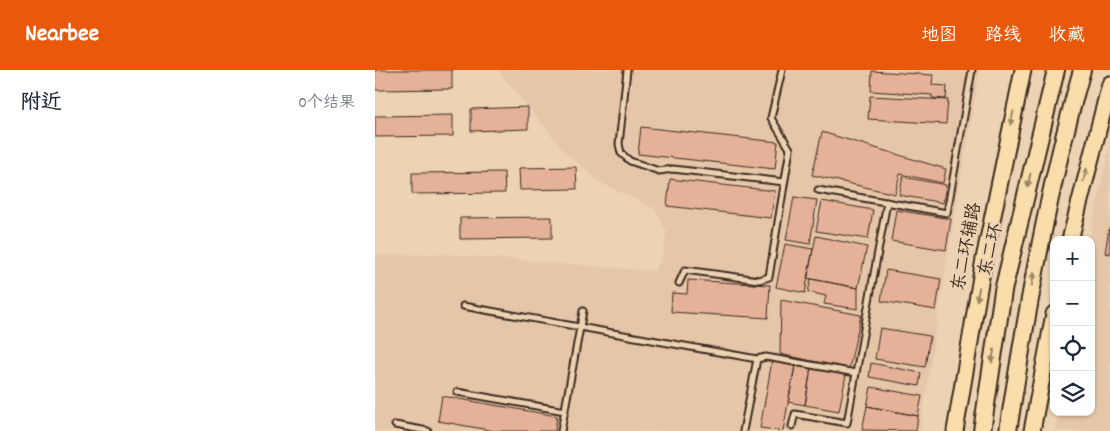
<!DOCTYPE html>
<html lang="zh">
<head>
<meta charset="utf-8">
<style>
  body { margin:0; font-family:Dekko,"LXGW WenKai TC",sans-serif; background:#f6f6f7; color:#1f2937 }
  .controls { position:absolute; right:15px; bottom:15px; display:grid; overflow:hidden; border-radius:10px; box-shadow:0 1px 4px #0004 }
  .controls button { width:45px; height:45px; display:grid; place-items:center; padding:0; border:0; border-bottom:1px solid #e0e1e3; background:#fff; color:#1f2937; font:25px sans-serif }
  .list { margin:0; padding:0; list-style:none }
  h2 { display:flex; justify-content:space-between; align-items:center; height:65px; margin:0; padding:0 20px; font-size:21px }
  h2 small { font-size:16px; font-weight:400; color:#747a83 }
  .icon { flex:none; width:28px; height:28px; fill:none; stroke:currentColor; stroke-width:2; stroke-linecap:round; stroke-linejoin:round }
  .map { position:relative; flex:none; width:735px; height:361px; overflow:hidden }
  header { display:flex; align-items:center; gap:30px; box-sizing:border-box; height:70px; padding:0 25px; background:#ea580c; color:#fff }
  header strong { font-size:24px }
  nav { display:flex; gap:28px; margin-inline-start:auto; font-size:18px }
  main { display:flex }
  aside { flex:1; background:#fff }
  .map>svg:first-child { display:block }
  .built { fill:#e6c6a9 }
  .building { fill:#e5b198; stroke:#3b2a1e }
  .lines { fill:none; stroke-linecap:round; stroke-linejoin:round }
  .service-casing { stroke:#3b2a1e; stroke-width:9 }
  .primary-casing { stroke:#3b2a1e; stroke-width:19 }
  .trunk-casing { stroke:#3b2a1e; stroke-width:20 }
  .service { stroke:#ecd3b4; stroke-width:5 }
  .primary { stroke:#f9ddab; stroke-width:15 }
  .trunk { stroke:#f9ddab; stroke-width:16 }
  .oneway { fill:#9a8464 }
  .labels { text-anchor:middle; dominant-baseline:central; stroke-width:5; stroke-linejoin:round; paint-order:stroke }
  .street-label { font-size:18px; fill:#3b2a1e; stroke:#ecd3b4 }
</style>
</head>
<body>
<header>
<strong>Nearbee</strong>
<nav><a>地图</a><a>路线</a><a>收藏</a></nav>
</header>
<main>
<aside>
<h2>附近<small>0个结果</small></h2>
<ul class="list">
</ul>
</aside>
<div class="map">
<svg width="735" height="361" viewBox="0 0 735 361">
  <rect width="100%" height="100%" fill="#ecd3b4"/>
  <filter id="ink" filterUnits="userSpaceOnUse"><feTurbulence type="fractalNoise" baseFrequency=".02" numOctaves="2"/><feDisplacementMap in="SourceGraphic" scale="10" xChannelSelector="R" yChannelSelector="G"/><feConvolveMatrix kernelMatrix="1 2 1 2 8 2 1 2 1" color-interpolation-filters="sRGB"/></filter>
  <g filter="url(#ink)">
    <!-- built -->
    <path class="built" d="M 123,0 L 605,0 L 575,171 L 545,361 L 0,361 L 0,185 L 69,184 L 280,201 L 287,186 L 292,163 L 280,139 L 224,112 L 190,82 Z
      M 735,76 L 735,361 L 680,361 L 683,342 L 716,342 L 716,170 L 714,170 Z"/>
    <!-- building -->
    <path class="building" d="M 0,0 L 77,0 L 77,19 L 0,20 Z
      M 497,1 L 558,5 L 557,15 L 572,16 L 571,29 L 557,28 L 557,25 L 496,21 Z
      M 495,26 L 573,30 L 571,54 L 493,49 Z
      M 153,37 L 153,59 L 96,61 L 96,39 Z
      M 78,45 L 78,66 L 0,67 L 0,46 Z
      M 266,57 L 403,72 L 400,99 L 263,84 Z
      M 447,62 L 571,99 L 568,113 L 525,104 L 520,124 L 437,105 Z
      M 201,97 L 202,119 L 145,120 L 144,98 Z
      M 129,102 L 130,123 L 37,124 L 37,103 Z
      M 528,107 L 571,115 L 568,133 L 524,125 Z
      M 295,109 L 400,121 L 396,148 L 292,136 Z
      M 419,127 L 442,130 L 435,174 L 411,170 Z
      M 447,131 L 498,140 L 493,169 L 441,161 Z
      M 521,140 L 576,149 L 571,180 L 516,171 Z
      M 177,147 L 177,168 L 85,169 L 85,148 Z
      M 734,158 L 735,158 L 735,184 L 730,183 Z
      M 441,166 L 492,177 L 483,218 L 432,208 Z
      M 410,174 L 438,179 L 430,223 L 401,217 Z
      M 511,200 L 566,209 L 561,240 L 506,231 Z
      M 436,209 L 483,218 L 483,239 L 449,234 L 451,226 L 433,222 Z
      M 313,210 L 395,215 L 393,248 L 296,242 L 297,223 L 312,224 Z
      M 406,230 L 486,245 L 474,299 L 405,284 Z
      M 505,258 L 555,266 L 550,297 L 500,289 Z
      M 397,291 L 420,296 L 408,361 L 385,358 Z
      M 496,293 L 546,303 L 544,316 L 494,307 Z
      M 420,296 L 436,298 L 430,335 L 413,332 Z
      M 436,298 L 471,305 L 464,341 L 430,335 Z
      M 496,317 L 547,326 L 543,346 L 492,336 Z
      M 67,326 L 182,346 L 180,361 L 120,361 L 63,351 Z
      M 492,336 L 543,346 L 541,361 L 487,360 Z"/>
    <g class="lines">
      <!-- service casing -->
      <g class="service-casing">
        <path id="service" d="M 252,0 L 244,74 L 246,83 L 255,91 L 284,101 L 298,99 L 409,112
          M 443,120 L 572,143 L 597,0
          M 304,213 L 310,200 L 384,210 L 394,207 L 415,79 L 396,48 L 407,0
          M 88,236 L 382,289 L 391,287 L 481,303
          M 82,322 L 190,341
          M 20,355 L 53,361
          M 417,356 L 420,344 L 472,353 L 512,132
          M 186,361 L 208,241
          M 368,361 L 382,289"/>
      </g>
      <!-- primary casing -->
      <g class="primary-casing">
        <path id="primary" d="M 695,170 L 735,14
          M 580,361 L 609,189 L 648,0
          M 657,361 L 679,244"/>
      </g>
      <!-- trunk casing -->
      <g class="trunk-casing">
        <path id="trunk" d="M 607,361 L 628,221 L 681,0
          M 633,361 C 652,239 673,119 707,0"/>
      </g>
      <!-- service -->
      <use href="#service" class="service"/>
      <!-- primary -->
      <use href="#primary" class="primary"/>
      <!-- trunk -->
      <use href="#trunk" class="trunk"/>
    </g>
    <!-- one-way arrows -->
    <defs><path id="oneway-solid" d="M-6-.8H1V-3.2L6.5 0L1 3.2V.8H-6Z" transform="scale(1.25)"/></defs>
    <g class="oneway">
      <use href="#oneway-solid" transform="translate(637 48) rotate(102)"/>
      <use href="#oneway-solid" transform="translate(710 105) rotate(-76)"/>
      <use href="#oneway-solid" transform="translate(654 110) rotate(103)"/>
      <use href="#oneway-solid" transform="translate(658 209) rotate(-79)"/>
      <use href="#oneway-solid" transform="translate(603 224) rotate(100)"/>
      <use href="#oneway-solid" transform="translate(618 286) rotate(99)"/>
    </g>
  </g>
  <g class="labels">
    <!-- street labels -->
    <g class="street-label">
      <text transform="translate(593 177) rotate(-79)">东二环辅路</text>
      <text transform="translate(617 180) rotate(-77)">东二环</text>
    </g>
  </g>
</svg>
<div class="controls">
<button>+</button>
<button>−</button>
<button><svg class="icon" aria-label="locate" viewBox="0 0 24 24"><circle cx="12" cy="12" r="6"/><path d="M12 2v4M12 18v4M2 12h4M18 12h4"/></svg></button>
<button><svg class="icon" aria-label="layers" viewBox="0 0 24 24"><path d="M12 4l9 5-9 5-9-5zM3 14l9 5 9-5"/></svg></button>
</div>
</div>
</main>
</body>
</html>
